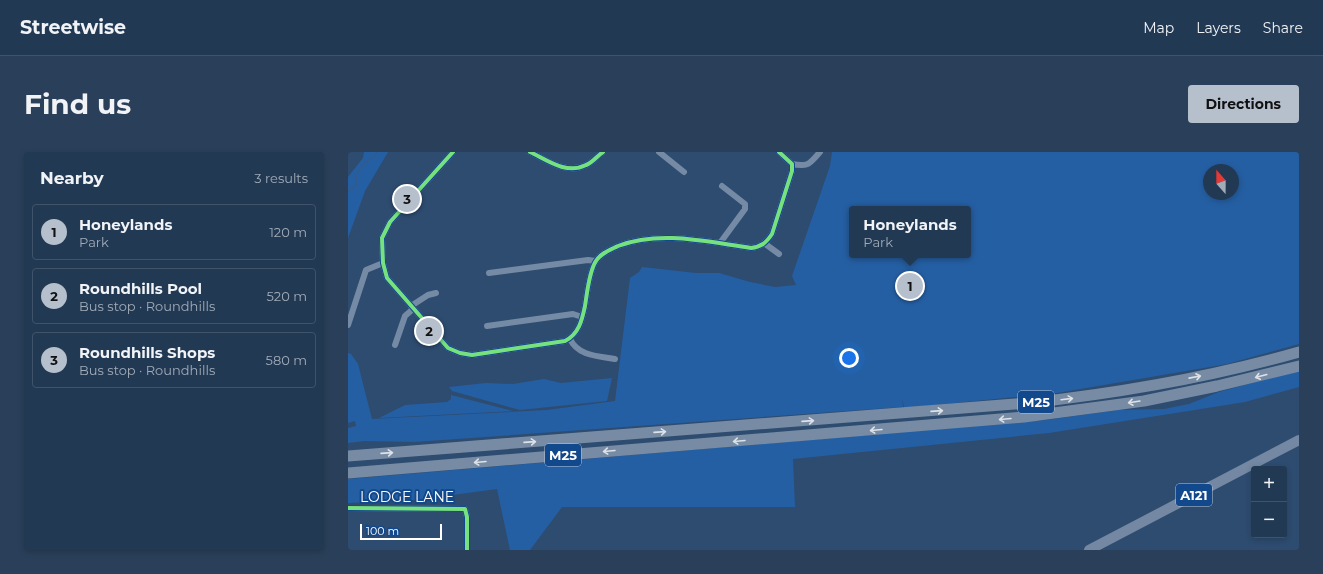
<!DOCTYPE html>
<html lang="en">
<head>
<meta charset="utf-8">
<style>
  body { margin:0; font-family:Montserrat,sans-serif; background:#2a405a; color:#f1f3f6 }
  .controls { position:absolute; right:12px; bottom:12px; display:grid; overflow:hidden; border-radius:4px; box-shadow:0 2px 6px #0003 }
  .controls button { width:36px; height:36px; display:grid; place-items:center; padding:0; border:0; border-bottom:1px solid #3f536b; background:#223954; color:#f1f3f6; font:20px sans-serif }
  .compass { position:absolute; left:855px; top:12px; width:36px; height:36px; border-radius:50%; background:#223954; box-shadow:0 2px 6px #0003; rotate:339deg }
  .scale { position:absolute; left:12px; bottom:10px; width:82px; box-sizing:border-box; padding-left:4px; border:2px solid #fff; border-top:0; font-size:11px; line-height:14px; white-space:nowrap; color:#fff; -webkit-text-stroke:3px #12488c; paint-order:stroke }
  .you { position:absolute; left:501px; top:206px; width:14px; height:14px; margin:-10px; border:3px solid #fff; border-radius:50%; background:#1a73e8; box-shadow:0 0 0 6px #1a73e833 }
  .badge { display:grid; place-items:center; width:26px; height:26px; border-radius:50%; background:#b6c0cd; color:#111; font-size:13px; font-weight:700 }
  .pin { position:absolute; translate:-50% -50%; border:2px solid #fff; box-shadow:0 1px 4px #0006 }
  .popup { position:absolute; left:501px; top:54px; width:122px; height:52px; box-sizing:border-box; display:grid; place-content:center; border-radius:4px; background:#223954; filter:drop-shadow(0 1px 3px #0005); font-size:13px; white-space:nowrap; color:#a2acb8 }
  .popup b { font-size:15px; color:#f1f3f6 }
  .popup::after { content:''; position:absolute; left:50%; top:100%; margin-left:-8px; border:8px solid transparent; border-top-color:#223954 }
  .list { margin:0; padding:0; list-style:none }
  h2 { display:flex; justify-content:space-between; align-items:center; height:52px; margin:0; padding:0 16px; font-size:17px }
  h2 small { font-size:13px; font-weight:400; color:#a2acb8 }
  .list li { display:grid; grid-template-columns:26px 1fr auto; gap:12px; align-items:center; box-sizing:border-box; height:56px; margin:0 8px 8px; padding:0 8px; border:1px solid #3f536b; border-radius:4px }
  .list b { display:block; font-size:15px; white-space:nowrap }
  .list p { margin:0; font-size:13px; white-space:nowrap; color:#a2acb8 }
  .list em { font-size:13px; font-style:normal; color:#a2acb8 }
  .map { position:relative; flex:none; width:951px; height:398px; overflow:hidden; border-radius:4px }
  header { display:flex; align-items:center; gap:24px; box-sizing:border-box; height:56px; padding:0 20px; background:#223954; border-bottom:1px solid #3f536b }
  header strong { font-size:19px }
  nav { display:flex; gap:22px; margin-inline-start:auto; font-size:14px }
  .intro { display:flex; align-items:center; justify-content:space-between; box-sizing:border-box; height:96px; padding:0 24px }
  h1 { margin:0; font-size:28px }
  .button { padding:10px 18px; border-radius:4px; background:#b6c0cd; color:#111; font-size:14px; font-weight:700 }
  main { display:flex; gap:24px; padding:0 24px }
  aside { flex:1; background:#223954; border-radius:4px; box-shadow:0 2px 6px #0003 }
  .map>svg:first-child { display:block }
  .green { fill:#255fa3; fill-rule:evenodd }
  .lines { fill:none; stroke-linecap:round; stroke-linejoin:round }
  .stream { stroke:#335b8a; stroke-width:1.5 }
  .minor { stroke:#758ba5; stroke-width:6 }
  .primary { stroke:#7488a3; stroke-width:10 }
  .motorway { stroke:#778ca4; stroke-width:11 }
  .cycleway-casing { stroke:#12488c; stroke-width:6 }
  .cycleway { stroke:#77e17e; stroke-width:4 }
  .oneway { stroke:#dde2e8 }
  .labels { text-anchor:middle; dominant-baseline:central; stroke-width:4; stroke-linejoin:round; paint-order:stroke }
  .shield { fill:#12488c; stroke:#b8c8dc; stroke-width:1 }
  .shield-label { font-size:13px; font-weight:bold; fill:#fff }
  .street-label { font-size:14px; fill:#fff; stroke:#12488c }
</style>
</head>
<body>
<header>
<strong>Streetwise</strong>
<nav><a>Map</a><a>Layers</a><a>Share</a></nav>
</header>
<div class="intro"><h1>Find us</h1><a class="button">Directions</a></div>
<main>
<aside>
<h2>Nearby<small>3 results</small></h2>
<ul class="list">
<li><span class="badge">1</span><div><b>Honeylands</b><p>Park</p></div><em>120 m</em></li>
<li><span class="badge">2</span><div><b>Roundhills Pool</b><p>Bus stop · Roundhills</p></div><em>520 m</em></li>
<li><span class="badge">3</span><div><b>Roundhills Shops</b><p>Bus stop · Roundhills</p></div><em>580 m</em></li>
</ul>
</aside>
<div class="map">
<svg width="951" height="398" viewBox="0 0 951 398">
  <rect width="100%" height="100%" fill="#2e4c70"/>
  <!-- green -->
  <path class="green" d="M 16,0 L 40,0 L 17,39 L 0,86 L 0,25 L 15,6 Z
    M 484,0 L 951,0 L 951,192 L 879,212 L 709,241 L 556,256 L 554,245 L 555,255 L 66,290 L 16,289 L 0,291 L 0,276 L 8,274 L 7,269 L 0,271 L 0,201 L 3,202 L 10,212 L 24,267 L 199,258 L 267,249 L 282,126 L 291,120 L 294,115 L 348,121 L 371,121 L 402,130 L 427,135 L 448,133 L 444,124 L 482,14 ZM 861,18 L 885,18 L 885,42 L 861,42 ZM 504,57 L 620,57 L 620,103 L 504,103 Z
    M 951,218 L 951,235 L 897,250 L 701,281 L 445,307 L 447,355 L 214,355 L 182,398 L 162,398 L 149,337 L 67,348 L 0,351 L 0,327 L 698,268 L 770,258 L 816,257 L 841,252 L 871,240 Z
    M 264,226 L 259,249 L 172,258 L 104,239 L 101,235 L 138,231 L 165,232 L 196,227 L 213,231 Z
    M 103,243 L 165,259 L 31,266 L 57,253 L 99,250 L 103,247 Z"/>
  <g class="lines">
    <!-- stream -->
    <path class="stream" d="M 0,39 L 8,34 C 8,10 18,14 30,0"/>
    <!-- minor -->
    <path class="minor" d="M 105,0 L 42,70 L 34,86 L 35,111 L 39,126 L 100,196 L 112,201 L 124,203 L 217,189 C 231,182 234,168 237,154 C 239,142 241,119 248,109 C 253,101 262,98 270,94 C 313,78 359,90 403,96 C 413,95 418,91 424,82 L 444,19 L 444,12 L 431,0
      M 182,0 C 199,8 218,23 238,13 C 244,11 249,4 255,0
      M 311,0 L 336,20
      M 444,12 C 461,15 461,12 472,0
      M 372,91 L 397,57 L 397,52 L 374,34
      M 416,91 L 431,102
      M 141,121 L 240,108 L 248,109
      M 63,154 L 80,143 L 88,141
      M 0,173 L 18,118 L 35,111
      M 139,174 L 225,162 L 234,165
      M 222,187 C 230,204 250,204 267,207
      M 47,193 L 57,164 L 65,157
      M 0,356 L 117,357 L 119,365 L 119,398"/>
    <!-- primary -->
    <path class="primary" d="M 741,398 L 951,288"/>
    <!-- motorway -->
    <path class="motorway" d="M 0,304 L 680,251 C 772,241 863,225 951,200
      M 0,321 L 676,265 L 796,249 L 869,234 L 951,214"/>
    <!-- cycleway casing -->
    <g class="cycleway-casing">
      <path id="cycleway" d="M 105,0 L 42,70 L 34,86 L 35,111 L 39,126 L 100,196 L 112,201 L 124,203 L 217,189 C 231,182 234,168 237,154 C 239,142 241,119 248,109 C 253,101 262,98 270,94 C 313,78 359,90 403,96 C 413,95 418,91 424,82 L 444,19 L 444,12 L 431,0
        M 182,0 C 199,8 218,23 238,13 C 244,11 249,4 255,0
        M 0,356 L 117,357 L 119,365 L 119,398"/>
    </g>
    <!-- cycleway -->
    <use href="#cycleway" class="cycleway"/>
  </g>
  <!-- one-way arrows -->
  <defs><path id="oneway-shaft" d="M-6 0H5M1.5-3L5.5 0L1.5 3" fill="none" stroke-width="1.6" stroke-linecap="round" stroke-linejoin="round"/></defs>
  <g class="oneway">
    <use href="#oneway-shaft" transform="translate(913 224) rotate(165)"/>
    <use href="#oneway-shaft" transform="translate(847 225) rotate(-11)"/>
    <use href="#oneway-shaft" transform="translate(719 247) rotate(-7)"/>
    <use href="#oneway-shaft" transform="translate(786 250) rotate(171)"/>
    <use href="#oneway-shaft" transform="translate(589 259) rotate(-4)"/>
    <use href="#oneway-shaft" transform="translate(657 267) rotate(175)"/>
    <use href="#oneway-shaft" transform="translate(460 269) rotate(-4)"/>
    <use href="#oneway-shaft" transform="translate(528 278) rotate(175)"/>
    <use href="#oneway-shaft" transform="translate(312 280) rotate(-4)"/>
    <use href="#oneway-shaft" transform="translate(391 289) rotate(175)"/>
    <use href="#oneway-shaft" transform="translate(182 290) rotate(-4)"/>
    <use href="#oneway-shaft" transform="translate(261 299) rotate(175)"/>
    <use href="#oneway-shaft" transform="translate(39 301) rotate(-4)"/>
    <use href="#oneway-shaft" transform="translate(132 310) rotate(175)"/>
  </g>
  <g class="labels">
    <!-- shield labels -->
    <g class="shield">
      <rect x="670" y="239" width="36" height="22" rx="3"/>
      <rect x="197" y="292" width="36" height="22" rx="3"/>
      <rect x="828" y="332" width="36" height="22" rx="3"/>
    </g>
    <g class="shield-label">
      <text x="688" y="250">M25</text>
      <text x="215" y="303">M25</text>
      <text x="846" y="343">A121</text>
    </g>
    <!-- street labels -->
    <g class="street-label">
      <text x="59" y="345">LODGE LANE</text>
    </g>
  </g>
</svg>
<div class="controls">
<button>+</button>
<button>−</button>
</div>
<svg class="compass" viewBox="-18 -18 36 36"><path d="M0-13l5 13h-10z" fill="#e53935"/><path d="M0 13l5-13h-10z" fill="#a2acb8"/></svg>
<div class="scale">100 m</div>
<div class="you"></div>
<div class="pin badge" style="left:562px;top:134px">1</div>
<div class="popup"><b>Honeylands</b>Park</div>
<div class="pin badge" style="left:81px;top:179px">2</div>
<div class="pin badge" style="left:59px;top:47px">3</div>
</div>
</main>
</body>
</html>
